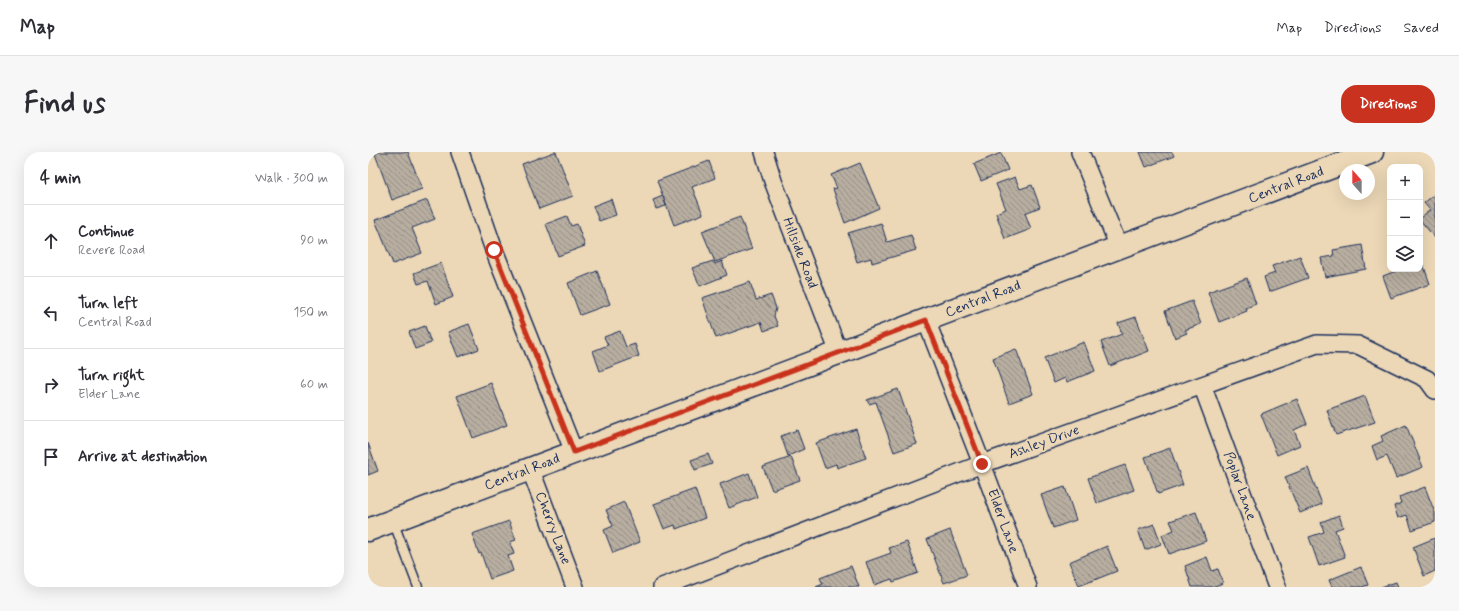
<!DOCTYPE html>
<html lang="en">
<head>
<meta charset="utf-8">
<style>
  body { margin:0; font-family:Mynerve,sans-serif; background:#f7f7f7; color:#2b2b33 }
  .controls { position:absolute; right:12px; top:12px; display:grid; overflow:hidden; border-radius:8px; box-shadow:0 4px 16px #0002 }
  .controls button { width:36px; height:36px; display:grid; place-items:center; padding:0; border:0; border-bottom:1px solid #e1e1e2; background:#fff; color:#2b2b33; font:20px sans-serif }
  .compass { position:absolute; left:971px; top:12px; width:36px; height:36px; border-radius:50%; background:#fff; box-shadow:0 4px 16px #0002; rotate:339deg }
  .stop { position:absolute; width:12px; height:12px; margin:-9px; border:3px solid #c8321e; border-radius:50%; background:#fff }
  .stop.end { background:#c8321e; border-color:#fff; box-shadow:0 1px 4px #0008 }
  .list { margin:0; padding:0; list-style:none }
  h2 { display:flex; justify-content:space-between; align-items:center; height:52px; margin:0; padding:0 16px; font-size:17px }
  h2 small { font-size:13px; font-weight:400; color:#7c7c81 }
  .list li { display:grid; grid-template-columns:26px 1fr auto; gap:12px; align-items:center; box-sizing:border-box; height:72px; padding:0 16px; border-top:1px solid #e1e1e2 }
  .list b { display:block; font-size:15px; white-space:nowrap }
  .list p { margin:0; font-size:13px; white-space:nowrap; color:#7c7c81 }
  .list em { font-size:13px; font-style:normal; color:#7c7c81 }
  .icon { flex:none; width:22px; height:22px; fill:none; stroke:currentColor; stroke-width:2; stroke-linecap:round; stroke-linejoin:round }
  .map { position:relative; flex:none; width:1067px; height:435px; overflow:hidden; border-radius:16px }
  header { display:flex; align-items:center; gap:24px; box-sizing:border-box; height:56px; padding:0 20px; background:#fff; border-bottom:1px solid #e1e1e2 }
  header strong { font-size:19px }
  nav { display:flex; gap:22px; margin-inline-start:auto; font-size:14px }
  .intro { display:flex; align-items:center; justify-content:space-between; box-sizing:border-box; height:96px; padding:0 24px }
  h1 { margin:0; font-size:28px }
  .button { padding:10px 18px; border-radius:16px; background:#c8321e; color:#fff; font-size:14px; font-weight:700 }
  main { display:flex; gap:24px; padding:0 24px }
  aside { flex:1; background:#fff; border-radius:16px; box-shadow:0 4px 16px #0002 }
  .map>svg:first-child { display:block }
  .building { fill:url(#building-back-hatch); stroke:#1b2f5e }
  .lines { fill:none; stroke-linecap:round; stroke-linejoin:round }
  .lane-casing { stroke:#1b2f5e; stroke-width:11 }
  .street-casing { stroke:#1b2f5e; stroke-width:20 }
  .secondary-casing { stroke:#1b2f5e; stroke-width:25 }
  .lane { stroke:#ecd8b6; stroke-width:8 }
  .street { stroke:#ecd8b6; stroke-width:17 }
  .secondary { stroke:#ecd8b6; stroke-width:22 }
  .route { stroke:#c8321e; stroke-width:5 }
  .labels { text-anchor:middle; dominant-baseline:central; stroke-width:3.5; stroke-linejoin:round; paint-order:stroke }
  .street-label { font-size:14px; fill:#1b2f5e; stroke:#ecd8b6 }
</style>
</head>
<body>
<header>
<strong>Map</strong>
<nav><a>Map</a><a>Directions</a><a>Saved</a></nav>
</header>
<div class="intro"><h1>Find us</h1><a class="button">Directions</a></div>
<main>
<aside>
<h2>4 min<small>Walk · 300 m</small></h2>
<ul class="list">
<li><svg class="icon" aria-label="ahead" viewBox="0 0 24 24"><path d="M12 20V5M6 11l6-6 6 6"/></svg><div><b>Continue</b><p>Revere Road</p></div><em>90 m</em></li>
<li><svg class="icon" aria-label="left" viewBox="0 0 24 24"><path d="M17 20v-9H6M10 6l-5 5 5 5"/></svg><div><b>Turn left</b><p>Central Road</p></div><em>150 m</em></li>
<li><svg class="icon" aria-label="right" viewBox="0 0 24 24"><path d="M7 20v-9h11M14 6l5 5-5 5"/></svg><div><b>Turn right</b><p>Elder Lane</p></div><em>60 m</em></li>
<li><svg class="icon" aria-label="arrive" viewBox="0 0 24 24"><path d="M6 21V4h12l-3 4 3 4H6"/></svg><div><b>Arrive at destination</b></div></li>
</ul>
</aside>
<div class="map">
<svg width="1067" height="435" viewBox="0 0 1067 435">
  <defs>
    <pattern id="building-back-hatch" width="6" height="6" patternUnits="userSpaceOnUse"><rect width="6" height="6" fill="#b8aea0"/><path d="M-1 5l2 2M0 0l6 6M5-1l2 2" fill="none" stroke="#958e86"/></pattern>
  </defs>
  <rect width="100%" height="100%" fill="#ecd8b6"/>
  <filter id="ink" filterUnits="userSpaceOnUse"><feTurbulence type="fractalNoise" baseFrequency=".025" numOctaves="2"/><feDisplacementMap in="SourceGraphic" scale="8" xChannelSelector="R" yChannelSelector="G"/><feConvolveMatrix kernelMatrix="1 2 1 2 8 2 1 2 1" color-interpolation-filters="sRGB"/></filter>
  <g filter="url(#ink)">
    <!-- building -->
    <path class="building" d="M 11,0 L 40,0 L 54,37 L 24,48 L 7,2 Z
      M 186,0 L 188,0 L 205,44 L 171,57 L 154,12 Z
      M 772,0 L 804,0 L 806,4 L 778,15 Z
      M 633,1 L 640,18 L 613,29 L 606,12 Z
      M 341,9 L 347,26 L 324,35 L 335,62 L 306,73 L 289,29 Z
      M 492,11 L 511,56 L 477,71 L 465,37 L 469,36 L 463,23 Z
      M 647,25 L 652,37 L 664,33 L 672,55 L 657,61 L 663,77 L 637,87 L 628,61 L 638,57 L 628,32 Z
      M 1067,42 L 1067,86 L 1052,68 L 1052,66 L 1062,58 L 1056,51 Z
      M 295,44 L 298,54 L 288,57 L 285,48 Z
      M 243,47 L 248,63 L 231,69 L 225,54 Z
      M 59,48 L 67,67 L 44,76 L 54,101 L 25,112 L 7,68 Z
      M 199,64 L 203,74 L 209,72 L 217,94 L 190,104 L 178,72 Z
      M 372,65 L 384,97 L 347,110 L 334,79 Z
      M 513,71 L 519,90 L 543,83 L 548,98 L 504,111 L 503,106 L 489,110 L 480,81 Z
      M 994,93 L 998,117 L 957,125 L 953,106 L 966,104 L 965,98 Z
      M 932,104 L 940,126 L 901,140 L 896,125 L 907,121 L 904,114 Z
      M 345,109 L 347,112 L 354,109 L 359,123 L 332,134 L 324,116 Z
      M 1054,109 L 1062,132 L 1023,146 L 1015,124 L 1033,117 L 1052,117 L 1052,110 Z
      M 73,111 L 85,145 L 68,152 L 60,129 L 50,132 L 46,121 Z
      M 229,119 L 242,152 L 212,163 L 200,131 Z
      M 879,126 L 888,152 L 878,156 L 879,159 L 851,170 L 840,140 Z
      M 382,130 L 388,148 L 403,143 L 408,156 L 406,164 L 410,174 L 396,179 L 393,170 L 348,186 L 334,146 Z
      M 824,149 L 833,172 L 817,178 L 819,181 L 807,186 L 797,159 Z
      M 768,165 L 781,199 L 742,214 L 733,190 L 754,182 L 750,171 Z
      M 101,172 L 111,197 L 90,205 L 80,180 Z
      M 57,174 L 63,191 L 47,197 L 41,180 Z
      M 252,179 L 258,195 L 267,192 L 271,204 L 232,219 L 225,199 L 240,193 L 236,185 Z
      M 716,190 L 727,219 L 699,230 L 697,226 L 686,231 L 676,206 Z
      M 648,197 L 665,242 L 641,251 L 625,206 Z
      M 123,231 L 139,273 L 105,286 L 89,244 Z
      M 530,237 L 549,292 L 526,300 L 508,250 L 501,252 L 499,248 Z
      M 997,244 L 1007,270 L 968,283 L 959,258 Z
      M 929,247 L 939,272 L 926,278 L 932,293 L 909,303 L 893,262 Z
      M 1038,273 L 1055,315 L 1028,326 L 1019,304 L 1009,308 L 1004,294 L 1015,289 L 1013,284 Z
      M 488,277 L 498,306 L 469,316 L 468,312 L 457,316 L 448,291 Z
      M 429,278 L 436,297 L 420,304 L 413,284 Z
      M 0,291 L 10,319 L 0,323 Z
      M 802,296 L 815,333 L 790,342 L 777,305 Z
      M 340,302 L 344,312 L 327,318 L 323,308 Z
      M 423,305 L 432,328 L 404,338 L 395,315 Z
      M 757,313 L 766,338 L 729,351 L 720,326 Z
      M 940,316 L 954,352 L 932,361 L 917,325 Z
      M 381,321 L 389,345 L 361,356 L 352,332 Z
      M 697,335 L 708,368 L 685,376 L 673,343 Z
      M 1057,335 L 1067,361 L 1067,370 L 1044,378 L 1039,363 L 1030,366 L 1026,354 L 1033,351 L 1031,345 Z
      M 327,337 L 337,366 L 308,377 L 307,373 L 296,377 L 286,352 Z
      M 256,350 L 272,390 L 245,401 L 236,378 L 245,374 L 238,358 Z
      M 828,360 L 838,389 L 801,402 L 794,383 L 806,378 L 802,369 Z
      M 971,363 L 975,375 L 967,378 L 977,405 L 951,414 L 941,385 L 956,380 L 953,370 Z
      M 141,369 L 148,388 L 142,390 L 146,402 L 140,404 L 145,419 L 122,427 L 113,401 L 111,402 L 104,382 Z
      M 786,372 L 793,392 L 777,398 L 770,378 Z
      M 582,378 L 599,423 L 576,431 L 559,387 Z
      M 1067,386 L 1067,419 L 1056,424 L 1045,395 Z
      M 539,390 L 550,421 L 525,430 L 524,427 L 506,433 L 498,410 L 523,401 L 521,396 Z
      M 739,394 L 749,419 L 711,434 L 701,410 Z
      M 839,405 L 844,419 L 850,417 L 855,431 L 844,435 L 824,435 L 817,414 Z
      M 483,414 L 491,435 L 448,435 L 455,432 L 452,426 Z
      M 993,415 L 1000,433 L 994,435 L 964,435 L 961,428 Z
      M 1028,430 L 1030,435 L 1013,435 Z"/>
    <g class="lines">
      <!-- lane casing -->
      <g class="lane-casing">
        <path id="lane" d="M 25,369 L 50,435"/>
      </g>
      <!-- street casing -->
      <g class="street-casing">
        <path id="street" d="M 92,0 L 126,98 L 206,300
          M 396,0 L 405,29 L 471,201
          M 712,0 L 751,95
          M 558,168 L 614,312 L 660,435
          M 834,233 L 909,435
          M 162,316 L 207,435
          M 294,435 L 614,312 L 949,192 L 990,193 L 1059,227 L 1067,238"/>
      </g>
      <!-- secondary casing -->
      <g class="secondary-casing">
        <path id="secondary" d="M 0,378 L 1004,0"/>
      </g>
      <!-- lane -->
      <use href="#lane" class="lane"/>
      <!-- street -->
      <use href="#street" class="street"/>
      <!-- secondary -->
      <use href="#secondary" class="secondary"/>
    </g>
  </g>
  <g class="lines" filter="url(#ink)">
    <!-- route -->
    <path class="route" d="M 126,98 L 206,300 L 558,168 L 614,312"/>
  </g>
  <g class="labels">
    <!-- street labels -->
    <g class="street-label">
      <text transform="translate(918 33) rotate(-21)">Central Road</text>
      <text transform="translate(432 101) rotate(69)">Hillside Road</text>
      <text transform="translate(615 147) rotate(-21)">Central Road</text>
      <text transform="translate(676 290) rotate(-20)">Ashley Drive</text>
      <text transform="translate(154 320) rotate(-21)">Central Road</text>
      <text transform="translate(872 334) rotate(70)">Poplar Lane</text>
      <text transform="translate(635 369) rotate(70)">Elder Lane</text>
      <text transform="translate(185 376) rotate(69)">Cherry Lane</text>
    </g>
  </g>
</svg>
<div class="controls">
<button>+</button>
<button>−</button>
<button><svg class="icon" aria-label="layers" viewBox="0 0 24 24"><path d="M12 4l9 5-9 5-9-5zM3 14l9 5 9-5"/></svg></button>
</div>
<svg class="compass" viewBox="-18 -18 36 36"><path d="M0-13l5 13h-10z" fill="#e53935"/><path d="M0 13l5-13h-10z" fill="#7c7c81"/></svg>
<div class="stop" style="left:126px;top:98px"></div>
<div class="stop end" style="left:614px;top:312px"></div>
</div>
</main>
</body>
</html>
